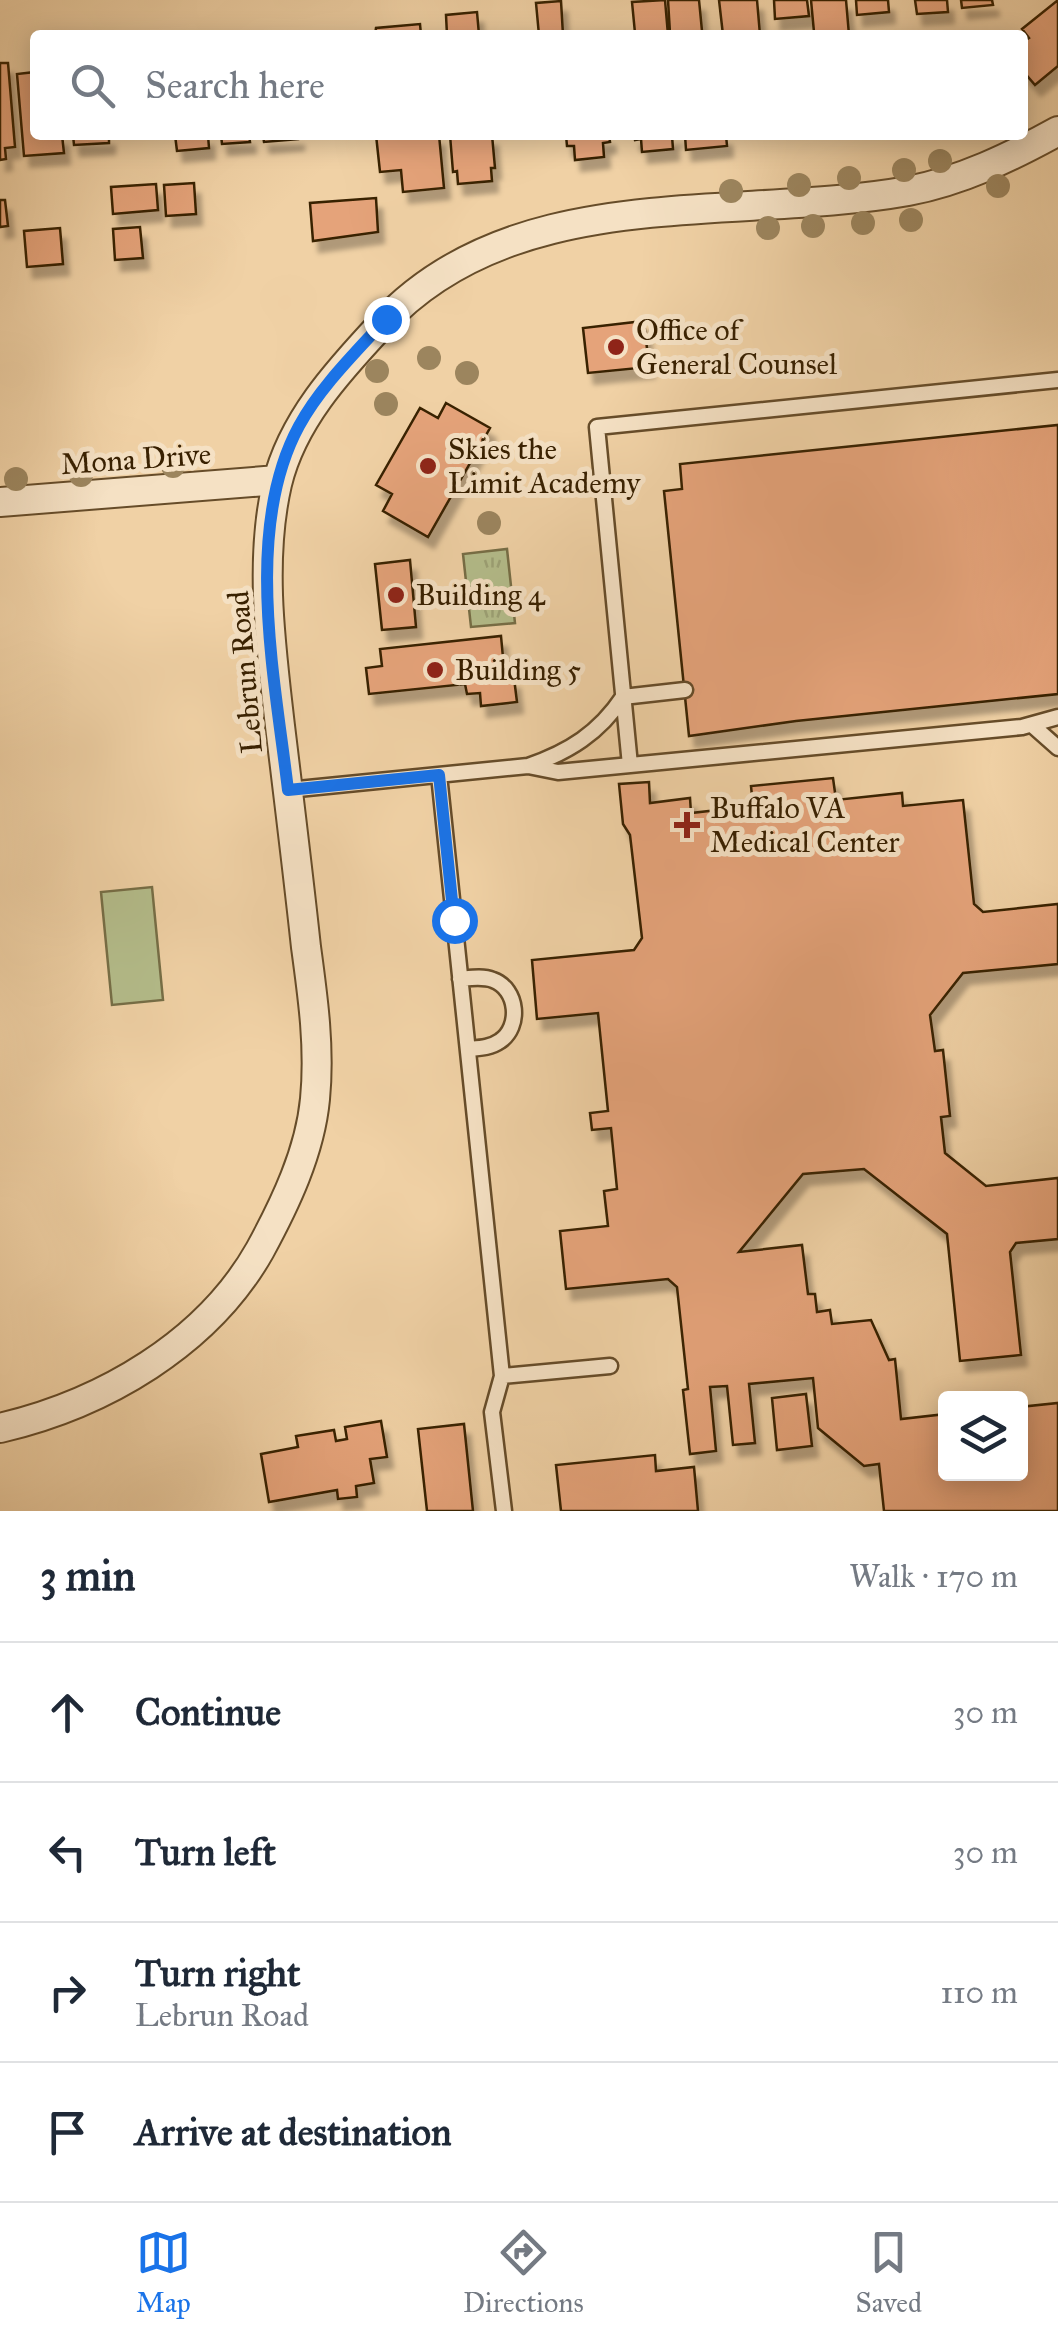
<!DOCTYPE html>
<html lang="en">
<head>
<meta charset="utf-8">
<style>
  body { margin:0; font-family:"IM FELL Great Primer",serif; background:#f6f6f7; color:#1f2937 }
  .controls { position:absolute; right:30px; bottom:30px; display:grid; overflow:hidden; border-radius:10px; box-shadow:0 5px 25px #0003 }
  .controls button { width:90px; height:90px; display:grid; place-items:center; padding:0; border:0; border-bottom:2px solid #e0e1e3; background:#fff; color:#1f2937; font:50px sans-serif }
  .stop { position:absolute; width:30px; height:30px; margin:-22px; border:8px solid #1a73e8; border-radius:50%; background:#fff }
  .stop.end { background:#1a73e8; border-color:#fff; box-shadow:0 2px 10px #0008 }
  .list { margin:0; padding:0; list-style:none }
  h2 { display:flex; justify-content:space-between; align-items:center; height:130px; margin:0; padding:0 40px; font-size:42px }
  h2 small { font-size:32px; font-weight:400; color:#747a83 }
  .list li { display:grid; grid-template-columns:65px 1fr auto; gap:30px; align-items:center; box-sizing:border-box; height:140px; padding:0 40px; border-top:2px solid #e0e1e3 }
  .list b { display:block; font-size:38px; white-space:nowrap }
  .list p { margin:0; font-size:32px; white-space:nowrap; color:#747a83 }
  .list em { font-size:32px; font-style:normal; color:#747a83 }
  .icon { flex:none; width:55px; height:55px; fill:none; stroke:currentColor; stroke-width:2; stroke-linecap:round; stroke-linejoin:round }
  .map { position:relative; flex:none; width:1058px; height:1511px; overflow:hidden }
  .search { position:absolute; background:#fff; box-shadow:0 5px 25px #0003; left:30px; right:30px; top:30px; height:110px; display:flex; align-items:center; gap:25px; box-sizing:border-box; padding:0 35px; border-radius:10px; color:#747a83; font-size:38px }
  .sheet { height:690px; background:#fff }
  nav { display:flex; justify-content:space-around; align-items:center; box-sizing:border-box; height:140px; border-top:2px solid #e0e1e3; background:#fff; font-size:28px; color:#747a83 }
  nav a { display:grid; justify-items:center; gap:5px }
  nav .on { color:#1a73e8 }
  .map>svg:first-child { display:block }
  .grass { fill:url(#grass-tufts); stroke:#766e46; stroke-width:2.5 }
  .pitch { fill:#b4bd8b; stroke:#766e46; stroke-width:2.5 }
  .building { fill:#e5a37a; stroke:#382000; stroke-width:2.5; filter:url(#shadow) }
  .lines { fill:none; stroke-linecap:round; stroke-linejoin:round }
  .lane-casing { stroke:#664c29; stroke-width:19 }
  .street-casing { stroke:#664c29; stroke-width:32 }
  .lane { stroke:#f5e1c4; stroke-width:14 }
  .street { stroke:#f5e1c4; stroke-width:28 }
  .tree { fill:#9c855e }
  .route { stroke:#1a73e8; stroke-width:12 }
  .poi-dot { fill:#8f2418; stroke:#f5e1c4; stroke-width:4 }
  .labels { text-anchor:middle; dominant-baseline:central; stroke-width:10; stroke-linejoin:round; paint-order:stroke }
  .poi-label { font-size:30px; fill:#382000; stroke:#f5e1c4; text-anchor:start }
  .street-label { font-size:30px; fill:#382000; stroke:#f5e1c4 }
</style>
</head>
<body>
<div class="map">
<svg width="1058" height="1511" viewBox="0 0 1058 1511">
  <defs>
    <pattern id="grass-tufts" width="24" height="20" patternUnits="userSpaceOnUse" patternTransform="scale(2.5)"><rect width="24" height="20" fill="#b4bd8b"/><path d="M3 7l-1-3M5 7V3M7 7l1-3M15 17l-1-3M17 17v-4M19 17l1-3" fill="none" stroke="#9ca276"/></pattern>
    <filter id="shadow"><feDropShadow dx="6" dy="11" stdDeviation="2.5" flood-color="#0004"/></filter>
  </defs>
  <rect width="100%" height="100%" fill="#f0d1a5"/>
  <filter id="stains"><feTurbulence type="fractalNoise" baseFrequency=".002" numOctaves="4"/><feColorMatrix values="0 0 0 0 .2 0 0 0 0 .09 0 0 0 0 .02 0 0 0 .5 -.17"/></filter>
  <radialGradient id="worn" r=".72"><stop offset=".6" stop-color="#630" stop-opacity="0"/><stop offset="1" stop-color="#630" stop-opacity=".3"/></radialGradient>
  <!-- grass -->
  <path class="grass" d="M 507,549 L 515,623 L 471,627 L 463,554 Z"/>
  <!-- pitch -->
  <path class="pitch" d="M 152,887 L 163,1000 L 112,1005 L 101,892 Z"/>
  <!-- building -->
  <path class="building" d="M 665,0 L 668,35 L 654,35 L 654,32 L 635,33 L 632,2 Z
    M 668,0 L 699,0 L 702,31 L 670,33 Z
    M 719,0 L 757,0 L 760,35 L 723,35 Z
    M 774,0 L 807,0 L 809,16 L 775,19 Z
    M 811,0 L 846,0 L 849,35 L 814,32 Z
    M 856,0 L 888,0 L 889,12 L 857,15 Z
    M 915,0 L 947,0 L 948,12 L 917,14 Z
    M 961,0 L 992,0 L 993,5 L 962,8 Z
    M 1058,0 L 1058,66 L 1035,85 L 1023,71 L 1023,42 L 1029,38 L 1022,29 Z
    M 561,1 L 563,35 L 539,35 L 536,3 Z
    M 477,12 L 479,35 L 447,35 L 446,15 Z
    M 420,24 L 421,35 L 375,35 L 376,28 Z
    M 0,63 L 8,63 L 15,147 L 5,148 L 6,159 L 0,160 Z
    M 35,72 L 35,135 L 62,135 L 64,153 L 24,156 L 17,74 Z
    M 73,135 L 109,135 L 109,143 L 74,145 Z
    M 175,135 L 208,135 L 209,148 L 177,151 Z
    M 221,135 L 249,135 L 250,142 L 222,144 Z
    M 263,135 L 298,135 L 298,139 L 264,142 Z
    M 376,135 L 439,135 L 444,188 L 403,192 L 401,170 L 380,172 Z
    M 450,135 L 492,135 L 495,168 L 491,168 L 492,181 L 458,184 L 457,171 L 453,172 Z
    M 566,135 L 609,135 L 610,142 L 603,143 L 604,157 L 575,160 L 574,146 L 567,146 Z
    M 634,135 L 678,135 L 672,136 L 673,149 L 642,152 L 641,139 L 635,140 Z
    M 685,135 L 726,135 L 727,146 L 686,150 Z
    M 194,183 L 196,214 L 166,216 L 164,185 Z
    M 156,184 L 158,210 L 113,214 L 111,187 Z
    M 376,198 L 378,232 L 313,241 L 310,203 Z
    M 0,200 L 5,200 L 8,226 L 0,227 Z
    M 140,227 L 143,258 L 115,260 L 113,229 Z
    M 60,228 L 63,264 L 27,267 L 24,231 Z
    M 644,321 L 649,367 L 588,373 L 583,328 Z
    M 446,403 L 490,428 L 428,537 L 383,511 L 392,494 L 376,485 L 420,408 L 438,418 Z
    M 1058,425 L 1058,694 L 796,721 L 689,736 L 664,491 L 682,489 L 680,464 Z
    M 410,560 L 416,627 L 382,630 L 375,564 Z
    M 501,636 L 505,679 L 514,678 L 517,702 L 481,706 L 480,693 L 467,694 L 465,684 L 369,694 L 366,668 L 382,666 L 380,649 Z
    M 833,778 L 836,800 L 902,793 L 903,806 L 963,800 L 974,904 L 983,912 L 1058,904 L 1058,964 L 963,973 L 930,1015 L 935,1051 L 943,1050 L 950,1116 L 941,1117 L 945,1153 L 986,1186 L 1058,1178 L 1058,1239 L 1016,1243 L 1010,1252 L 1021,1355 L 960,1361 L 947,1234 L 864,1169 L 803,1174 L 739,1252 L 802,1245 L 808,1294 L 815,1294 L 817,1312 L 830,1310 L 832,1324 L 871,1320 L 889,1360 L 895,1359 L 901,1419 L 946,1414 L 946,1474 L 1020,1474 L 1020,1407 L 1058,1403 L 1058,1511 L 884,1511 L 879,1464 L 864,1466 L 818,1428 L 813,1378 L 749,1384 L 755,1443 L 733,1445 L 727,1386 L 710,1387 L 716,1451 L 690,1454 L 683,1390 L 688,1389 L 677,1287 L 668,1279 L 566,1289 L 560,1231 L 608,1226 L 604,1191 L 617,1189 L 611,1128 L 592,1130 L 590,1113 L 608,1111 L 598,1013 L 537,1019 L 532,960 L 634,950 L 642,938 L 630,835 L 623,824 L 619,784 L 649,782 L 650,803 L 690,798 L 691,813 L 753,806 L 751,786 Z
    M 806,1394 L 812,1446 L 777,1450 L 772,1398 Z
    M 381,1421 L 387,1457 L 370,1459 L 374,1483 L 356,1486 L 357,1497 L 338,1499 L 337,1490 L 269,1502 L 261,1454 L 298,1447 L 296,1436 L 334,1430 L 336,1441 L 347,1439 L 345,1427 Z
    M 464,1424 L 473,1511 L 427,1511 L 418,1429 Z
    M 655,1455 L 656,1471 L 694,1467 L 698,1511 L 561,1511 L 556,1465 Z"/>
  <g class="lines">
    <!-- lane casing -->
    <g class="lane-casing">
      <path id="lane" d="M 1032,725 L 1058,748
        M 630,765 L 597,427 L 1058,380
        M 528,766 L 558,772 L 1022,727 L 1058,717
        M 439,775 L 502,1376 L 492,1412 L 504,1511
        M 288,790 L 528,766 C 569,752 599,733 623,697 L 685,690
        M 460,979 C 471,978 483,976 493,980 C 518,989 521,1027 500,1041 C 490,1048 479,1048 468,1049
        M 502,1376 L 610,1366"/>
    </g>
    <!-- street casing -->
    <g class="street-casing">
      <path id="street" d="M 0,502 L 278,480
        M 0,1428 C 103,1404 207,1344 260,1250 C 285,1204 310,1152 315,1099 C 320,1048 313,998 306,947 C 298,873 289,800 280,726 C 271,647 259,562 277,484 C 292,421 338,371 381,325 C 514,180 735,222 908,191 C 961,181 1011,157 1058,131"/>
    </g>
    <!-- lane -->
    <use href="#lane" class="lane"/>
    <!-- street -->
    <use href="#street" class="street"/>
  </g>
  <!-- trees -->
  <g class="tree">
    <circle cx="940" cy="161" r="12"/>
    <circle cx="904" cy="170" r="12"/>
    <circle cx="849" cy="178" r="12"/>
    <circle cx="799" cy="185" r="12"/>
    <circle cx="998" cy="186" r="12"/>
    <circle cx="731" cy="191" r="12"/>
    <circle cx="911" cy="220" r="12"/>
    <circle cx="863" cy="223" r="12"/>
    <circle cx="813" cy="226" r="12"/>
    <circle cx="768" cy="228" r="12"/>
    <circle cx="429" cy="358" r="12"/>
    <circle cx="377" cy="371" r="12"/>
    <circle cx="467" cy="373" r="12"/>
    <circle cx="386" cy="404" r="12"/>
    <circle cx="173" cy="466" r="12"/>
    <circle cx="81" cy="475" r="12"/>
    <circle cx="16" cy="479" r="12"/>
    <circle cx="489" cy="523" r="12"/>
  </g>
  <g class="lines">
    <!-- route -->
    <path class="route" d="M 386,319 C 356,352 320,387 299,426 C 243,529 275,679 288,790 L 439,775 L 454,920"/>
  </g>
  <!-- markers -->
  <g class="poi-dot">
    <circle cx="616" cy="347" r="10"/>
    <circle cx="428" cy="466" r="10"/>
    <circle cx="396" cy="595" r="10"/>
    <circle cx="435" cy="670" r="10"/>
    <path d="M682 810h10v10h10v10h-10v10h-10v-10h-10v-10h10z"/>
  </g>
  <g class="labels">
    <!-- poi labels -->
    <g class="poi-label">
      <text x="636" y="330">Office of<tspan x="636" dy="34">General Counsel</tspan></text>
      <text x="448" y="449">Skies the<tspan x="448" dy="34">Limit Academy</tspan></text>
      <text x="416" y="595">Building 4</text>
      <text x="455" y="670">Building 5</text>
      <text x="710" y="808">Buffalo VA<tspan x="710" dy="34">Medical Center</tspan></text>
    </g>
    <!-- street labels -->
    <g class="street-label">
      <text transform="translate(136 459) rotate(-4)">Mona Drive</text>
      <text transform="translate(245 672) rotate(-95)">Lebrun Road</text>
    </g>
  </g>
  <rect width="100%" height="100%" filter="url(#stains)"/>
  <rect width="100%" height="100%" fill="url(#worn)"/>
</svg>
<div class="controls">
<button><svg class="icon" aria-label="layers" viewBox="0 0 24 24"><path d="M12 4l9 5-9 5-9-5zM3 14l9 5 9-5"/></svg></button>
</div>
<div class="stop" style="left:454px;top:920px"></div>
<div class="stop end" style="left:386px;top:319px"></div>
<div class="search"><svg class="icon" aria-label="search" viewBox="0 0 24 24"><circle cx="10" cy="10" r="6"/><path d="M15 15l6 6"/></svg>Search here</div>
</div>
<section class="sheet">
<h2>3 min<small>Walk · 170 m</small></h2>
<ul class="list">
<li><svg class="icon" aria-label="ahead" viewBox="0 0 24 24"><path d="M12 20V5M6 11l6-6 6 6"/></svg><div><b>Continue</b></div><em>30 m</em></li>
<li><svg class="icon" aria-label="left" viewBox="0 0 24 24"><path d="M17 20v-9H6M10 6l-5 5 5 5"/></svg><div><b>Turn left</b></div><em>30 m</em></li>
<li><svg class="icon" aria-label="right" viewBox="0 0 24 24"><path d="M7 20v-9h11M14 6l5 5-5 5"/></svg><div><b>Turn right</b><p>Lebrun Road</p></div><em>110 m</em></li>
<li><svg class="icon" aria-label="arrive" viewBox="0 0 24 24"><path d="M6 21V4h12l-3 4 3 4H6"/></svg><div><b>Arrive at destination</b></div></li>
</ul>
</section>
<nav>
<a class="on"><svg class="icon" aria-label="map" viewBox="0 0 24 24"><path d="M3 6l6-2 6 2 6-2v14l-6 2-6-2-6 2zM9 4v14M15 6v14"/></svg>Map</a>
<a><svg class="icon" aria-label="directions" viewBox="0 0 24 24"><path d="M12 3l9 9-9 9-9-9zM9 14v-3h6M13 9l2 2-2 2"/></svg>Directions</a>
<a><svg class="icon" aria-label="saved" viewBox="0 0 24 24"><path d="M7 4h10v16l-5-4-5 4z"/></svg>Saved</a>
</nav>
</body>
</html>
